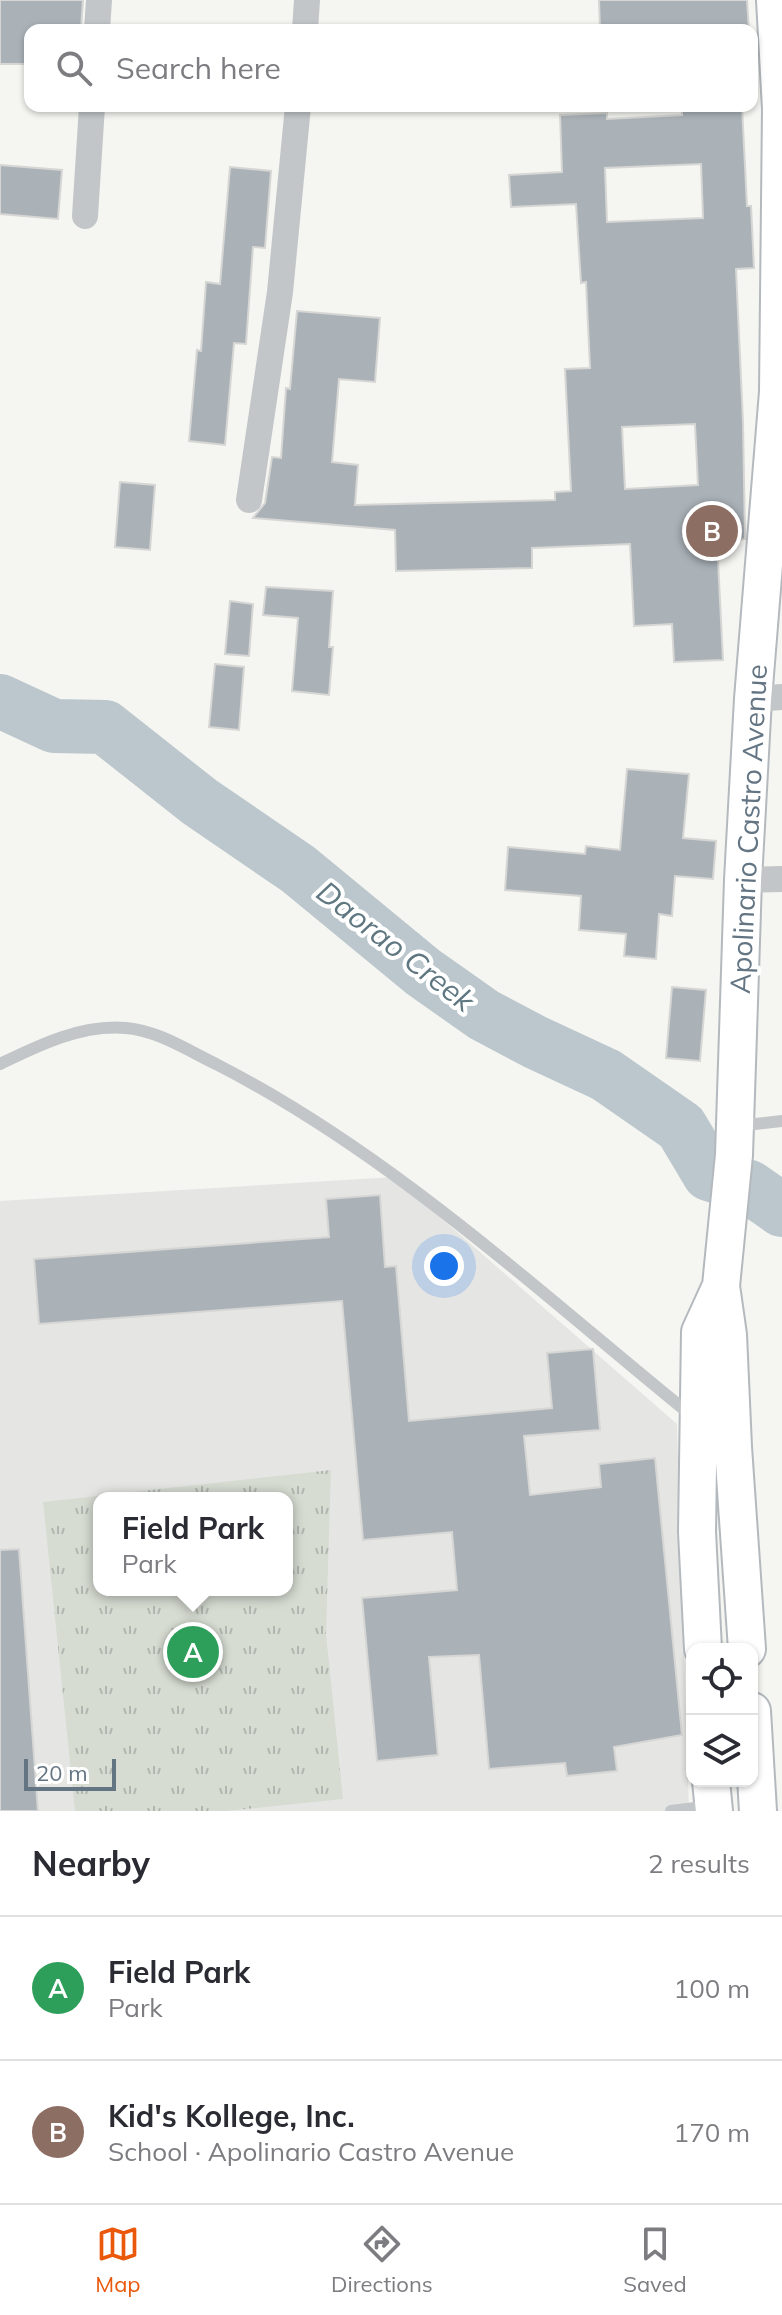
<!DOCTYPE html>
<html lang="en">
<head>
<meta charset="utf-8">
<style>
  body { margin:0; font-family:Mulish,sans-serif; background:#f7f7f7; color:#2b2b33 }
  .controls { position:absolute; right:24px; bottom:24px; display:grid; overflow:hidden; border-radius:16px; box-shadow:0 2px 6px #0004 }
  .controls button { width:72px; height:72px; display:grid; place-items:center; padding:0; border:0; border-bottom:2px solid #e1e1e2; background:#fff; color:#2b2b33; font:40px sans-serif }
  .scale { position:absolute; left:24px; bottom:20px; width:92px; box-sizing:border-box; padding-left:8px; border:4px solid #637483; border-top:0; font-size:22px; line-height:28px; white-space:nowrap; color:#637483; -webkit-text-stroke:6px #fff; paint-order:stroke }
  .you { position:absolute; left:444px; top:1266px; width:28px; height:28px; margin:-20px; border:6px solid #fff; border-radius:50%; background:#1a73e8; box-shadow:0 0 0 12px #1a73e833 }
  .badge { display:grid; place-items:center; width:52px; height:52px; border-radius:50%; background:#ea580c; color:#fff; font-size:26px; font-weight:700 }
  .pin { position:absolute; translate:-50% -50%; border:4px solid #fff; box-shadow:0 2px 8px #0006 }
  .popup { position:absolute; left:93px; top:1492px; width:200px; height:104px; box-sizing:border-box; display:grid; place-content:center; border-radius:16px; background:#fff; filter:drop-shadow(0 2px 6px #0005); font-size:26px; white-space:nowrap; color:#7c7c81 }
  .popup b { font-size:30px; color:#2b2b33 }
  .popup::after { content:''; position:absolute; left:50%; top:100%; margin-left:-16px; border:16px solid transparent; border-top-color:#fff }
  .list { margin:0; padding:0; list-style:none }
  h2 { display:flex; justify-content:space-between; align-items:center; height:104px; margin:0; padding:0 32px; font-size:34px }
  h2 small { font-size:26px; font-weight:400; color:#7c7c81 }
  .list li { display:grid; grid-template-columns:52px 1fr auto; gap:24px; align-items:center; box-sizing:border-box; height:144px; padding:0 32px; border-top:2px solid #e1e1e2 }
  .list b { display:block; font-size:30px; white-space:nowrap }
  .list p { margin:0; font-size:26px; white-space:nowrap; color:#7c7c81 }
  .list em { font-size:26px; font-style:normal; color:#7c7c81 }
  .icon { flex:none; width:44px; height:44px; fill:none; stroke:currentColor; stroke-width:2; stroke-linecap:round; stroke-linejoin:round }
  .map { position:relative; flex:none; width:782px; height:1811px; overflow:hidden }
  .search { position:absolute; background:#fff; box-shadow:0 2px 6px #0004; left:24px; right:24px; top:24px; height:88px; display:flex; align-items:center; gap:20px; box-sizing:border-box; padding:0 28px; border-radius:16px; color:#7c7c81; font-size:30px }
  .sheet { height:392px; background:#fff }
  nav { display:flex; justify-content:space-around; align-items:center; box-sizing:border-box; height:112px; border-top:2px solid #e1e1e2; background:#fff; font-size:22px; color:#7c7c81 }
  nav a { display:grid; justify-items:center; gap:4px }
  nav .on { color:#ea580c }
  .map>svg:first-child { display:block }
  .built { fill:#e5e6e4; fill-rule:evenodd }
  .park { fill:url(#park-tufts); fill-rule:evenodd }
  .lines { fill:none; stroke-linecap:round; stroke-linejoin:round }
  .river { stroke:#bbc7cc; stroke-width:54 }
  .building { fill:#aab2b8; stroke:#d6d6d4; stroke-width:2; fill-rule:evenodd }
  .secondary-casing { stroke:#b4b9be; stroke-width:40 }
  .service { stroke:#c2c6c9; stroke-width:12 }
  .minor { stroke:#c2c6c9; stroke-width:26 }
  .secondary { stroke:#fff; stroke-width:36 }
  .labels { text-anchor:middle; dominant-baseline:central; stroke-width:8; stroke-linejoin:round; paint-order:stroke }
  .street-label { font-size:28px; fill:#637483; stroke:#fff }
  .water-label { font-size:30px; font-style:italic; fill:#5f7780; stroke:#fff }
</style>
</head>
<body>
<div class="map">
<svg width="782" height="1811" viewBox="0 0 782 1811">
  <defs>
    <pattern id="park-tufts" width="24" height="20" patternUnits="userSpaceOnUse" patternTransform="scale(2)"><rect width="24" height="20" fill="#d6dcd2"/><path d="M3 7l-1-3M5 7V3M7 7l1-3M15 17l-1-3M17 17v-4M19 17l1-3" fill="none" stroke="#b1b7b0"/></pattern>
  </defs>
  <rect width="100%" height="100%" fill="#f5f5f1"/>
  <!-- built -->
  <path class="built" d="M 394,1177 L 677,1424 L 689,1811 L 0,1811 L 0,1201 ZM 99,1498 L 287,1498 L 287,1590 L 99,1590 Z"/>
  <!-- park -->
  <path class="park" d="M 331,1470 L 326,1634 L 343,1799 L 226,1811 L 75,1811 L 43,1502 ZM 99,1498 L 287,1498 L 287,1590 L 99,1590 Z"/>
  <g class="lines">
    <!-- river -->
    <path class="river" d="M 0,701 L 54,726 L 105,727 L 200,802 L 298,869 L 423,972 L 484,1015 L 535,1042 L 606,1075 L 681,1127 L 709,1174 L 749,1187 L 782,1210"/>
  </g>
  <!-- building -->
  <path class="building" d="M 0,0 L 83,0 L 81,30 L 30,30 L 30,64 L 0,64 Z
    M 599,0 L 747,0 L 749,30 L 600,30 Z
    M 682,106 L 742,106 L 747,206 L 751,206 L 754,268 L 736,269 L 743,422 L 745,535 L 745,539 L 717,540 L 723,660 L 674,662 L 672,624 L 634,626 L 630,544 L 532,548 L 532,568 L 396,571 L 395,530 L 253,518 L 265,503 L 272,457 L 281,458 L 286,388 L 290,389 L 297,311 L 380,318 L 375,382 L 339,379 L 332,462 L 358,465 L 355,505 L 555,500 L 555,492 L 571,491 L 565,369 L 590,368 L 586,282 L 581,283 L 576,204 L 511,207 L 509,175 L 562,172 L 560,115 L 607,113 L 607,119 L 682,115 ZM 701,164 L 703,218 L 607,222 L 605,168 ZM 695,424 L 698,485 L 625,489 L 622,427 Z
    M 0,165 L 62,170 L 58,219 L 0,214 Z
    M 230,167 L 271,171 L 265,248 L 253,247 L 246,344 L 234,343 L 225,445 L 189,441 L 197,350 L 201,351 L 206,282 L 220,284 Z
    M 120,482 L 155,485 L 150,550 L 115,547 Z
    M 266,587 L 333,591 L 329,647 L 333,647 L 329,695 L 292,691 L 298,618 L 263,615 Z
    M 230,601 L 253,604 L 249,656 L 225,654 Z
    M 215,664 L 244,667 L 239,730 L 209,727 Z
    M 627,769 L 689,774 L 683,838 L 716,841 L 713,879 L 675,876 L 672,916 L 659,914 L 656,959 L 624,956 L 626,934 L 579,930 L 581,896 L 505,890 L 508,847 L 585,854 L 586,846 L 620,850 Z
    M 672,987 L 706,990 L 700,1061 L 666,1058 Z
    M 380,1195 L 385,1267 L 396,1266 L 409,1421 L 552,1408 L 547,1353 L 593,1349 L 600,1430 L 524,1436 L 530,1495 L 601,1487 L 599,1464 L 655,1458 L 682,1735 L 614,1747 L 617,1771 L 567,1776 L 565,1763 L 489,1769 L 479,1655 L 429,1657 L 438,1755 L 377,1761 L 362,1598 L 457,1590 L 452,1532 L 363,1540 L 342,1301 L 39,1324 L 34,1259 L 329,1237 L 326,1199 Z
    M 19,1549 L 38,1811 L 0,1811 L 0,1550 Z"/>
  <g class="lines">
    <!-- secondary casing -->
    <g class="secondary-casing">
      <path id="secondary" d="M 703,1649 L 697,1532 L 700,1332 L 721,1286
        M 747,1649 L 733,1447 L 728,1335 L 721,1286 L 734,1155 L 743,880 L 753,699 L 778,392 L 781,109 L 775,0
        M 752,1711 L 758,1811
        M 711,1781 L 714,1811"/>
    </g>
    <!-- service -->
    <path class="service" d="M 0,1064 C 39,1045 82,1024 126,1028 C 159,1031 187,1050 216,1064 C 392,1154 539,1292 692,1416
      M 738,1126 L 782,1121
      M 671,1811 L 711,1806"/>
    <!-- minor -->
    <path class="minor" d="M 97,30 L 99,0
      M 305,30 L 307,0
      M 85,216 L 92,106
      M 249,500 L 280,292 L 298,106
      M 753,699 L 782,697
      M 743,880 L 782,879"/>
    <!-- secondary -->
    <use href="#secondary" class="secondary"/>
  </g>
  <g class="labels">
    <!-- street labels -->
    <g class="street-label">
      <text transform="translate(748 829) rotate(-87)">Apolinario Castro Avenue</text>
    </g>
    <!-- water labels -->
    <g class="water-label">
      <text transform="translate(396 946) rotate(38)">Daorao Creek</text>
    </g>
  </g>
</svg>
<div class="controls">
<button><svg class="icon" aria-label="locate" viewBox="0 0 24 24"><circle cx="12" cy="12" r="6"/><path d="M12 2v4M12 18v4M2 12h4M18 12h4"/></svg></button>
<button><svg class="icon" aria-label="layers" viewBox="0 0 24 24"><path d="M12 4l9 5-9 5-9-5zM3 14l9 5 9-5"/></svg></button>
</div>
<div class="scale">20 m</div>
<div class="you"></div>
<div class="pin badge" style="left:193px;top:1652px;background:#2e9e5b">A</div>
<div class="popup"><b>Field Park</b>Park</div>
<div class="pin badge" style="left:712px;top:531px;background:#8d6e63">B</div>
<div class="search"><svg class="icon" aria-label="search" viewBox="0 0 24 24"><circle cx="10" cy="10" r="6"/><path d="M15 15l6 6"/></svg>Search here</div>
</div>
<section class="sheet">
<h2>Nearby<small>2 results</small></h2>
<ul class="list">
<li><span class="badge" style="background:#2e9e5b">A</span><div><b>Field Park</b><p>Park</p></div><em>100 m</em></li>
<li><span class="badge" style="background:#8d6e63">B</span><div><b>Kid's Kollege, Inc.</b><p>School · Apolinario Castro Avenue</p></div><em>170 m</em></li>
</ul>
</section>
<nav>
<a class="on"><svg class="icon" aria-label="map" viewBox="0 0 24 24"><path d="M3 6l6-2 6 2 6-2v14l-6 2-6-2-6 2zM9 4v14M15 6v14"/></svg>Map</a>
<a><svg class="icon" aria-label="directions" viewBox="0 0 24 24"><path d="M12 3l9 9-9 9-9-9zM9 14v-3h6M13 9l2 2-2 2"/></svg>Directions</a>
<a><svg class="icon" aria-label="saved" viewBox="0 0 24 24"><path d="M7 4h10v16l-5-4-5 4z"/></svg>Saved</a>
</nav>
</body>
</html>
